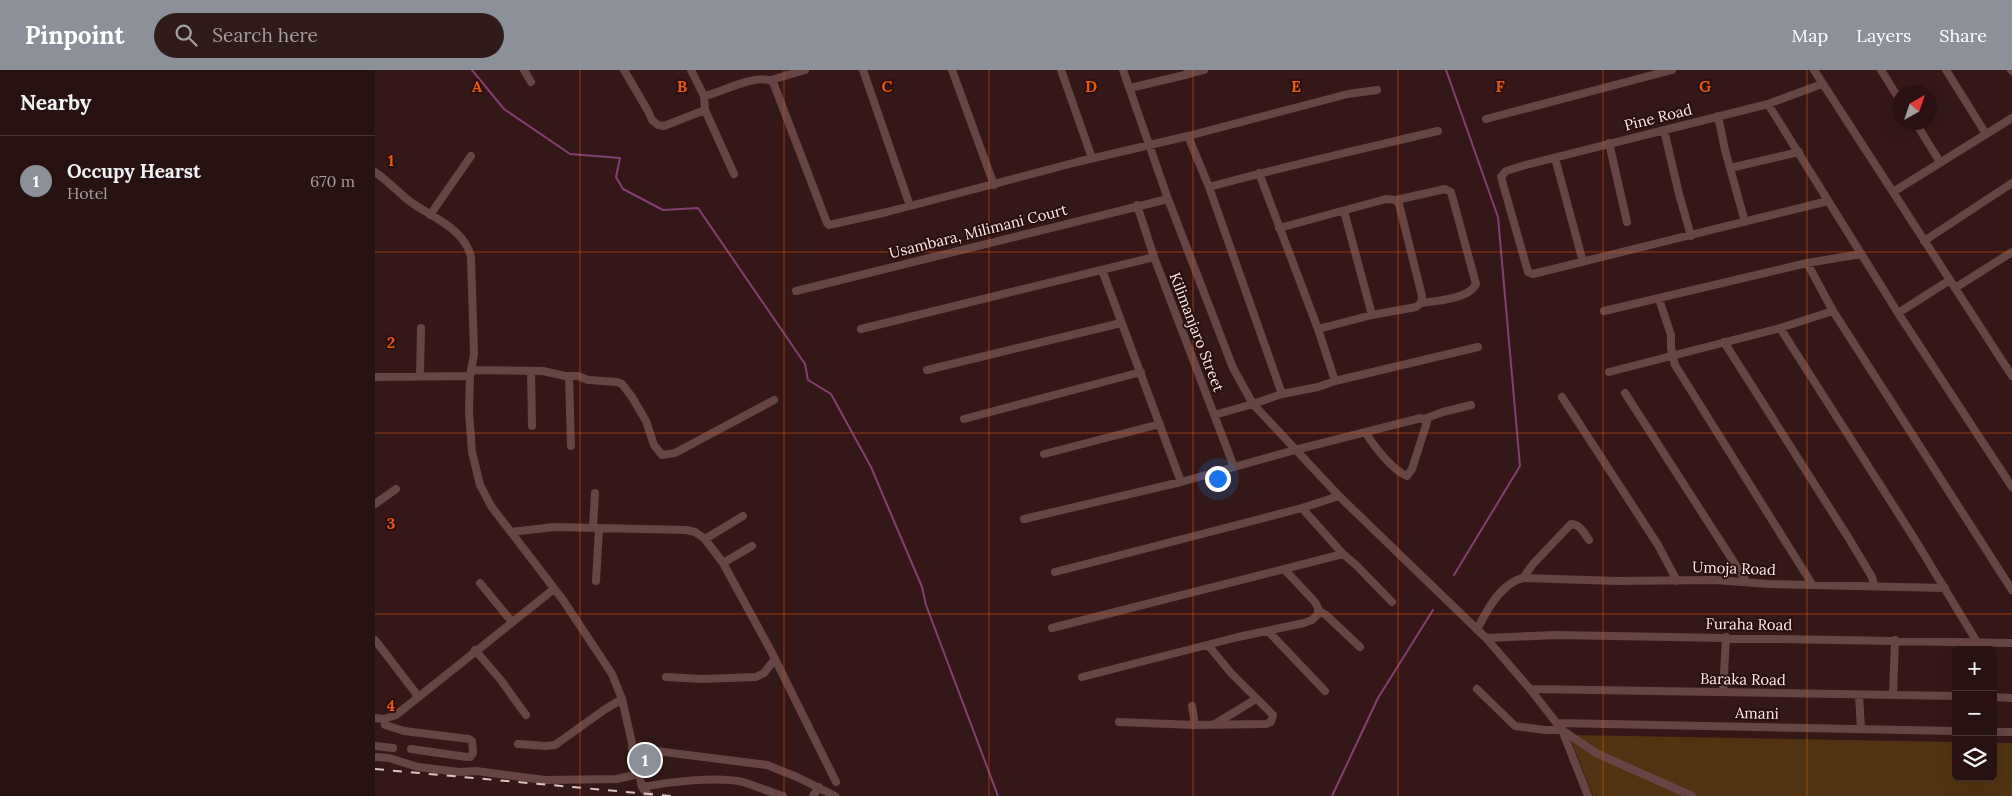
<!DOCTYPE html>
<html lang="en">
<head>
<meta charset="utf-8">
<style>
  body { margin:0; font-family:Lora,serif; background:#2f1b1a; color:#f1f3f6 }
  .controls { position:absolute; right:15px; bottom:15px; display:grid; overflow:hidden; border-radius:8px; box-shadow:0 5px 20px #0002 }
  .controls button { width:45px; height:45px; display:grid; place-items:center; padding:0; border:0; border-bottom:1px solid #433231; background:#271211; color:#f1f3f6; font:25px sans-serif }
  .compass { position:absolute; left:1517px; top:15px; width:45px; height:45px; border-radius:50%; background:#271211; box-shadow:0 5px 20px #0002; rotate:40deg }
  .you { position:absolute; left:842px; top:408px; width:18px; height:18px; margin:-12px; border:4px solid #fff; border-radius:50%; background:#1a73e8; box-shadow:0 0 0 8px #1a73e833 }
  .badge { display:grid; place-items:center; width:32px; height:32px; border-radius:50%; background:#8c9099; color:#fff; font-size:16px; font-weight:700 }
  .pin { position:absolute; translate:-50% -50%; border:2px solid #fff; box-shadow:0 1px 5px #0006 }
  .list { margin:0; padding:0; list-style:none }
  h2 { display:flex; justify-content:space-between; align-items:center; height:65px; margin:0; padding:0 20px; font-size:21px }
  h2 small { font-size:16px; font-weight:400; color:#a49e9f }
  .list li { display:grid; grid-template-columns:32px 1fr auto; gap:15px; align-items:center; box-sizing:border-box; height:90px; padding:0 20px; border-top:1px solid #433231 }
  .list b { display:block; font-size:19px; white-space:nowrap }
  .list p { margin:0; font-size:16px; white-space:nowrap; color:#a49e9f }
  .list em { font-size:16px; font-style:normal; color:#a49e9f }
  .icon { flex:none; width:28px; height:28px; fill:none; stroke:currentColor; stroke-width:2; stroke-linecap:round; stroke-linejoin:round }
  .map { position:relative; flex:none; width:1637px; height:726px; overflow:hidden }
  header { display:flex; align-items:center; gap:30px; box-sizing:border-box; height:70px; padding:0 25px; background:#8c9099; color:#fff }
  header strong { font-size:24px }
  nav { display:flex; gap:28px; margin-inline-start:auto; font-size:18px }
  .search { width:350px; height:45px; background:#2f1b1a; display:flex; align-items:center; gap:12px; box-sizing:border-box; padding:0 18px; border-radius:28px; color:#a49e9f; font-size:19px }
  main { display:flex }
  aside { flex:1; background:#271211 }
  .map>svg:first-child { display:block }
  .green { fill:#503412 }
  .lines { fill:none; stroke-linecap:round; stroke-linejoin:round }
  .stream { stroke:#824172; stroke-width:2 }
  .minor { stroke:#664644; stroke-width:8 }
  .rail { stroke:#dbc5c3; stroke-width:2; stroke-dasharray:9 9; stroke-linecap:butt }
  .grid { fill:none; stroke:#e8590c; stroke-width:1; stroke-opacity:0.55 }
  .labels { text-anchor:middle; dominant-baseline:central; stroke-width:4; stroke-linejoin:round; paint-order:stroke }
  .street-label { font-size:15px; fill:#feeae8; stroke:#290e0e }
  .grid-label { font-size:16px; text-anchor:middle; font-weight:bold; fill:#e8590c; stroke:#290e0e; stroke-width:4; stroke-linejoin:round; paint-order:stroke }
</style>
</head>
<body>
<header>
<strong>Pinpoint</strong>
<div class="search"><svg class="icon" aria-label="search" viewBox="0 0 24 24"><circle cx="10" cy="10" r="6"/><path d="M15 15l6 6"/></svg>Search here</div>
<nav><a>Map</a><a>Layers</a><a>Share</a></nav>
</header>
<main>
<aside>
<h2>Nearby<small></small></h2>
<ul class="list">
<li><span class="badge">1</span><div><b>Occupy Hearst</b><p>Hotel</p></div><em>670 m</em></li>
</ul>
</aside>
<div class="map">
<svg width="1637" height="726" viewBox="0 0 1637 726">
  <rect width="100%" height="100%" fill="#341817"/>
  <!-- green -->
  <path class="green" d="M 1194,665 L 1581,672 L 1581,707 L 1618,707 L 1618,673 L 1637,673 L 1637,726 L 1218,726 Z"/>
  <g class="lines">
    <!-- stream -->
    <path class="stream" d="M 97,0 L 129,39 L 195,84 L 245,88 L 241,107 L 248,119 L 288,140 L 323,138 L 430,294 L 433,310 L 456,324 L 496,397 L 547,517 L 551,535 L 623,726
      M 1071,0 L 1123,147 L 1145,396 L 1079,505
      M 957,726 L 1003,628 L 1058,540"/>
    <!-- minor -->
    <path class="minor" d="M 149,0 L 156,12
      M 249,0 L 273,41 L 277,50 L 283,55 L 289,56 L 330,40 L 329,26
      M 316,0 L 329,26 C 345,23 383,2 398,12 L 452,153 L 454,155 L 512,142 L 702,92 L 813,66 L 834,117 C 910,96 987,79 1063,61
      M 488,0 L 535,136
      M 577,0 L 619,115
      M 686,0 L 717,88
      M 748,0 L 793,129 L 858,298 L 878,334 L 964,426 L 1111,568 L 1155,619 L 1187,660 L 1213,726
      M 1439,0 L 1637,306
      M 1506,0 L 1524,29
      M 1571,0 L 1611,64
      M 1636,0 L 1637,1
      M 814,4 L 829,0
      M 396,10 L 430,0
      M 1447,14 L 1393,34 L 1147,96 L 1131,101 L 1126,107 L 1153,202 L 1158,204 L 1453,131
      M 755,18 L 814,4 L 813,0
      M 1393,34 L 1523,243 L 1637,417
      M 330,40 L 359,104
      M 1343,46 L 1350,80 L 1370,152
      M 1111,49 L 1297,0
      M 1540,52 L 1565,92
      M 1289,60 L 1304,124 L 1316,166
      M 813,66 L 973,24 L 1002,20
      M 1234,73 L 1252,152
      M 1180,88 L 1208,192
      M 1355,98 L 1424,82
      M 0,102 C 12,110 22,121 33,130 C 55,147 89,157 96,187 L 99,284 L 95,306 L 94,341 L 97,382 L 105,415 L 116,436 L 188,530 L 237,604 L 247,629 L 267,717 L 274,726
      M 884,103 L 943,259 L 960,311 L 1103,277
      M 834,117 L 907,324
      M 1518,122 L 1637,48
      M 1021,130 L 1070,119 L 1076,122 L 1101,214 C 1094,229 1061,231 1046,233
      M 762,135 L 779,187 L 859,397
      M 969,141 L 997,245
      M 55,145 L 96,86
      M 904,158 L 1011,129 L 1021,130 L 1024,134 L 1047,226 L 1046,233 L 1041,237 L 997,245 L 943,259
      M 1549,171 L 1637,113
      M 1432,193 L 1458,241 L 1637,520
      M 727,200 L 806,412
      M 1580,218 L 1637,182
      M 421,221 L 793,129
      M 1284,229 L 1296,265 L 1296,278 L 1300,295 L 1437,514
      M 1229,241 L 1432,193 L 1486,184
      M 1523,243 L 1575,210
      M 1405,258 L 1539,468 L 1602,572
      M 486,259 L 779,187
      M 1349,272 L 1473,467 L 1497,507 L 1499,515
      M 96,300 L 168,301 L 190,306 L 203,306 L 213,310 L 242,312 L 247,314 L 257,327 L 271,351 L 279,375 L 287,385 L 300,383 L 399,330
      M 552,300 L 746,253
      M 156,301 L 157,356
      M 1234,302 L 1405,258 L 1458,241
      M 45,306 L 46,258
      M 0,307 L 95,306
      M 194,307 L 196,376
      M 1250,323 L 1371,511
      M 1187,327 L 1283,475 L 1302,511
      M 839,345 L 878,334 L 907,324 L 943,317 L 960,311
      M 589,349 L 766,302
      M 1049,349 L 1068,342 L 1096,335
      M 669,384 L 785,354
      M 0,434 L 21,419
      M 927,438 L 968,484
      M 649,449 L 806,412 L 920,380 L 1046,348 L 1052,352 L 1037,399 L 1032,406 C 1018,401 998,375 991,363
      M 218,458 L 220,423
      M 136,462 L 179,457 L 311,460 L 320,462 L 330,469 L 348,493 L 396,581 L 461,712
      M 330,469 L 368,446
      M 348,493 L 377,476
      M 680,502 L 927,438 L 964,426
      M 1148,508 L 1158,494 L 1196,454 C 1205,454 1209,463 1214,470
      M 221,511 L 224,458
      M 105,513 L 137,552
      M 944,541 L 951,545 L 985,577
      M 677,558 L 968,484 L 981,495 L 1017,532
      M 1102,560 C 1111,541 1126,513 1148,508 L 1242,511 L 1340,510 L 1394,514 L 1570,518
      M 893,561 L 950,621
      M 1111,568 L 1181,565 L 1637,573
      M 0,570 L 43,626
      M 100,580 L 125,609 L 151,645
      M 291,607 L 327,609 L 381,607 L 389,603 L 400,589
      M 707,607 L 863,567 L 929,553 L 937,550 L 943,544 L 943,538 L 940,532 L 910,500
      M 1102,619 L 1140,656 L 1170,660 L 1187,660 L 1221,683 L 1317,726
      M 1155,619 L 1581,626
      M 1348,622 L 1351,567
      M 1518,624 L 1520,570
      M 1484,625 L 1486,659
      M 1618,627 L 1637,628
      M 817,636 L 820,655
      M 0,648 L 9,649 L 21,645 L 179,519
      M 9,649 L 10,655 L 29,661 L 94,669 L 97,671 L 98,683 L 95,687 L 92,687 L 36,679
      M 744,652 L 820,655 L 891,654 L 896,652 L 898,645 L 856,603 L 833,575
      M 1183,653 L 1581,661
      M 840,654 L 881,629
      M 1618,662 L 1637,662
      M 143,674 L 171,676 L 180,675 L 229,640 L 247,629
      M 0,676 L 18,678
      M 257,678 L 392,695 L 422,707 L 460,726
      M 0,687 L 14,688 L 43,697 L 84,702 L 101,701 L 170,710 L 242,709 L 263,704
      M 267,717 C 293,712 342,706 368,712 C 381,716 395,722 408,726
      M 438,726 L 444,717"/>
    <!-- rail -->
    <path class="rail" d="M 0,699 L 296,726"/>
  </g>
  <!-- grid -->
  <path class="grid" d="M 205,0 L 205,726M 409,0 L 409,726M 614,0 L 614,726M 818,0 L 818,726M 1023,0 L 1023,726M 1228,0 L 1228,726M 1432,0 L 1432,726M 0,182 L 1637,182M 0,363 L 1637,363M 0,544 L 1637,544"/>
  <g class="labels">
    <!-- street labels -->
    <g class="street-label">
      <text transform="translate(1283 47) rotate(-14)">Pine Road</text>
      <text transform="translate(603 161) rotate(-14)">Usambara, Milimani Court</text>
      <text transform="translate(822 262) rotate(69)">Kilimanjaro Street</text>
      <text transform="translate(1359 498) rotate(2)">Umoja Road</text>
      <text transform="translate(1374 554) rotate(1)">Furaha Road</text>
      <text transform="translate(1368 609) rotate(1)">Baraka Road</text>
      <text transform="translate(1382 643) rotate(1)">Amani</text>
    </g>
  </g>
  <g class="grid-label">
    <text x="102" y="22">A</text>
    <text x="307" y="22">B</text>
    <text x="512" y="22">C</text>
    <text x="716" y="22">D</text>
    <text x="921" y="22">E</text>
    <text x="1125" y="22">F</text>
    <text x="1330" y="22">G</text>
    <text x="16" y="96">1</text>
    <text x="16" y="278">2</text>
    <text x="16" y="459">3</text>
    <text x="16" y="641">4</text>
  </g>
</svg>
<div class="controls">
<button>+</button>
<button>−</button>
<button><svg class="icon" aria-label="layers" viewBox="0 0 24 24"><path d="M12 4l9 5-9 5-9-5zM3 14l9 5 9-5"/></svg></button>
</div>
<svg class="compass" viewBox="-18 -18 36 36"><path d="M0-13l5 13h-10z" fill="#e53935"/><path d="M0 13l5-13h-10z" fill="#a49e9f"/></svg>
<div class="you"></div>
<div class="pin badge" style="left:270px;top:690px">1</div>
</div>
</main>
</body>
</html>
